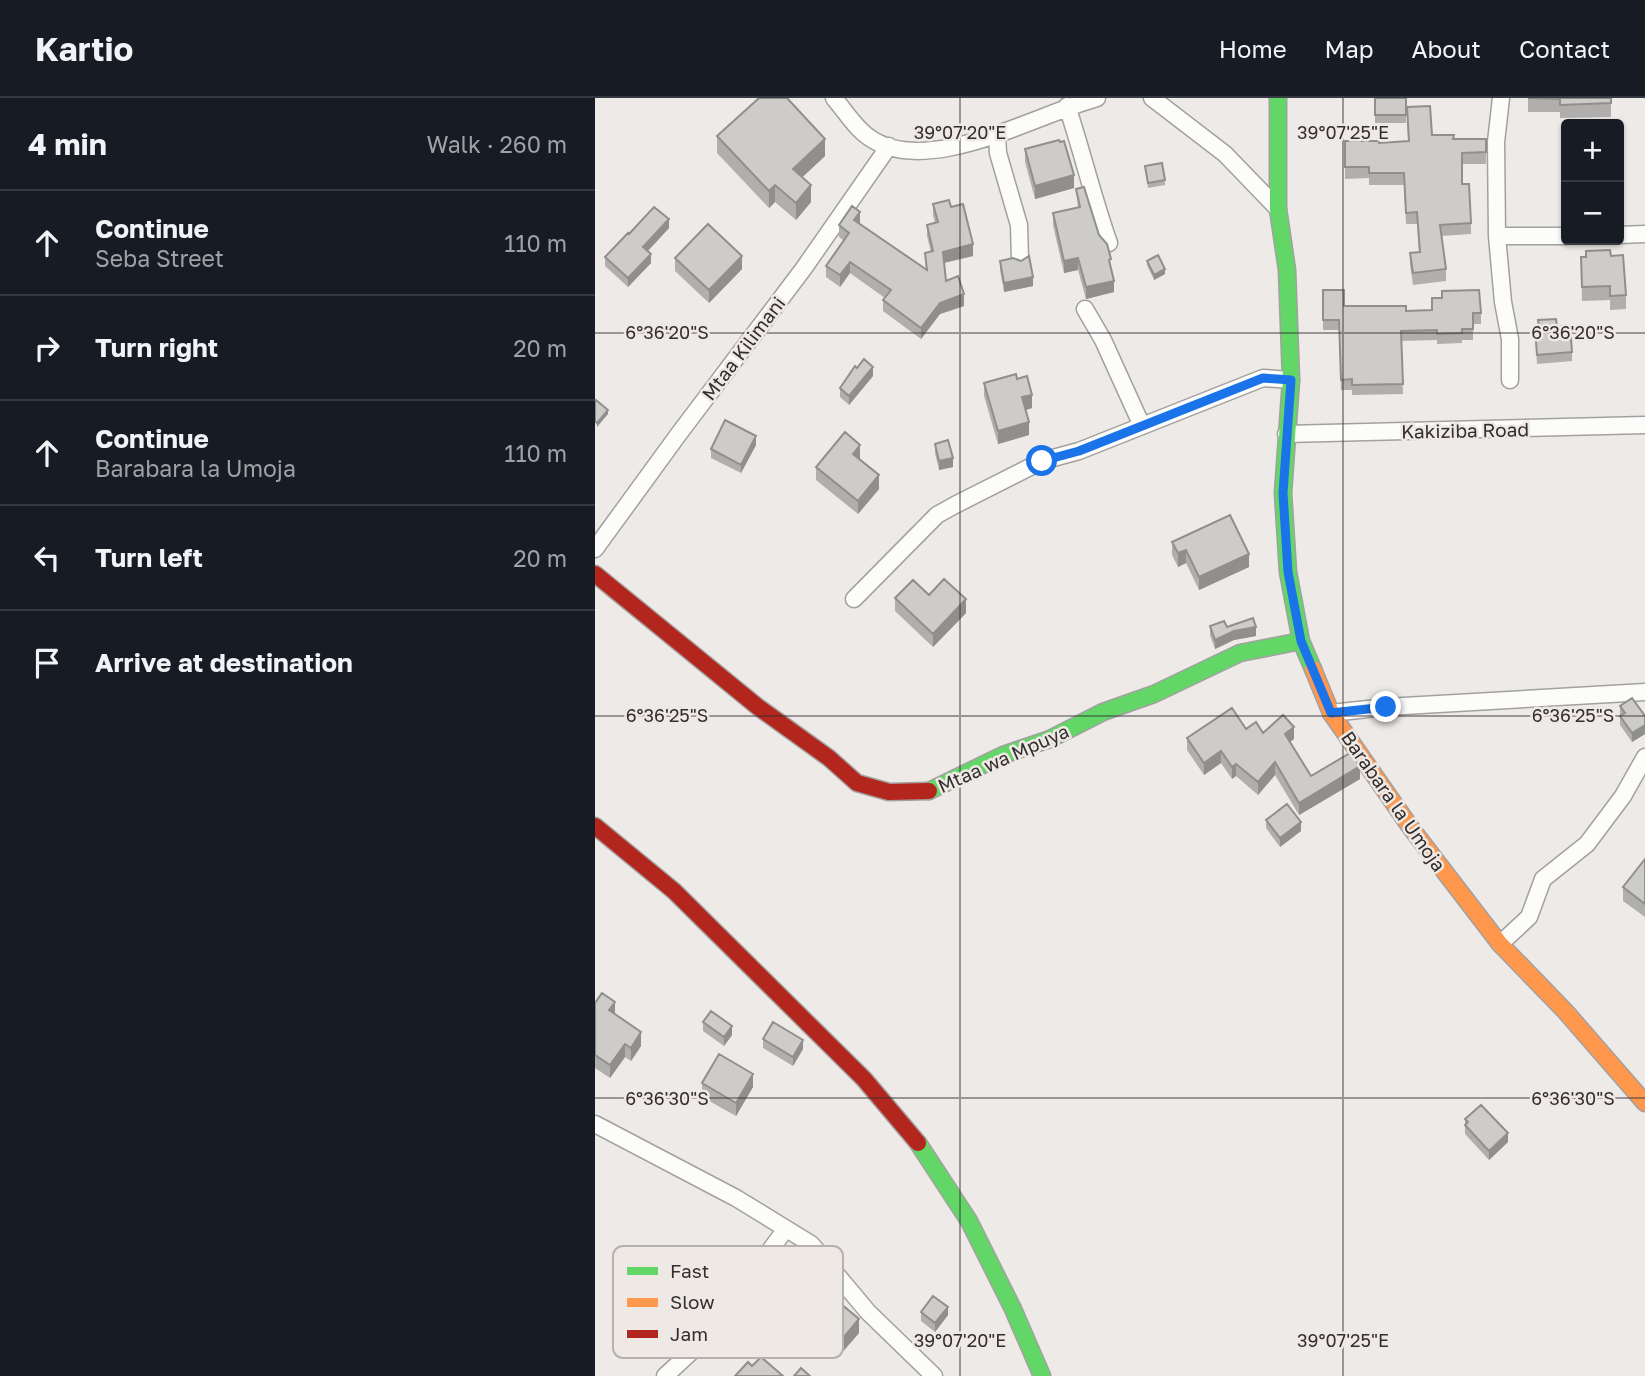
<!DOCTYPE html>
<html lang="en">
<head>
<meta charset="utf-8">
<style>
  body { margin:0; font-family:"Golos Text",sans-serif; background:#20242c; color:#f1f3f6 }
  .controls { position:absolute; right:21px; top:21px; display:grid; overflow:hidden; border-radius:7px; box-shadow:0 2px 5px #0004 }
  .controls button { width:63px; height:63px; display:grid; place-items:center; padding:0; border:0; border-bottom:2px solid #363941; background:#171b24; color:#f1f3f6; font:35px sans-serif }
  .stop { position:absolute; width:21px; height:21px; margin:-16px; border:5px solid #1a73e8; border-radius:50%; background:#fff }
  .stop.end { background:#1a73e8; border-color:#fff; box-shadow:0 2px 7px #0008 }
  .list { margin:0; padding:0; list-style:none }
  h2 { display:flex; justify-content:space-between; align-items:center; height:91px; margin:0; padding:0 28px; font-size:30px }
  h2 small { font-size:23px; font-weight:400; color:#9ea1a6 }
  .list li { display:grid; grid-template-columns:46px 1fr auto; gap:21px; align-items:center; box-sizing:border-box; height:105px; padding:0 28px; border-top:2px solid #363941 }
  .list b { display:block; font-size:26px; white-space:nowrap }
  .list p { margin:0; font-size:23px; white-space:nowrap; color:#9ea1a6 }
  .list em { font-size:23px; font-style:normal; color:#9ea1a6 }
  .icon { flex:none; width:38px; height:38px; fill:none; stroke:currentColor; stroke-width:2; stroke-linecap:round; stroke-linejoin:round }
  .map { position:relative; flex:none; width:1050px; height:1278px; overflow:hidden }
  header { display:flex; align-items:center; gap:42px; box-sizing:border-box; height:98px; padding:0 35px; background:#171b24; border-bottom:2px solid #363941 }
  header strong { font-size:33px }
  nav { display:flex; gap:38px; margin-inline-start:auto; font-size:24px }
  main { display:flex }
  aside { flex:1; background:#171b24 }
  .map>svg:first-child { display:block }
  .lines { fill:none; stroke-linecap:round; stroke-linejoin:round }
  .street-casing { stroke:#a3a19f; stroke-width:19 }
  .fast-casing { stroke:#a3a19f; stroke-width:19 }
  .slow-casing { stroke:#a3a19f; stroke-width:19 }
  .jam-casing { stroke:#a3a19f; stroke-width:19 }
  .street { stroke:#fcfcfb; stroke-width:16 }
  .fast { stroke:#63d668; stroke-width:16 }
  .slow { stroke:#ff974d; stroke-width:16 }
  .jam { stroke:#b3261e; stroke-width:16 }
  .wall { fill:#b1afad }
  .shaded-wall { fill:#908f8d }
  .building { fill:#ceccc9; stroke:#908f8d; stroke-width:2 }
  .route { stroke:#1a73e8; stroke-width:9 }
  .ticks { fill:none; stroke:#322f2e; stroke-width:2; stroke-opacity:0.45 }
  .labels { text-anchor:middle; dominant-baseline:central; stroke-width:5; stroke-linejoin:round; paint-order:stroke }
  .street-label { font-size:19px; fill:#322f2e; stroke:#efe9e5 }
  .key { fill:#efe9e5; stroke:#b6b1ae; stroke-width:2 }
  .key-label { font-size:19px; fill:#322f2e }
  .ticks-label { font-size:18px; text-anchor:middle; fill:#322f2e; stroke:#efe9e5; stroke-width:5; stroke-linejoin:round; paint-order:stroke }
</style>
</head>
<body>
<header>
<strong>Kartio</strong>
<nav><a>Home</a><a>Map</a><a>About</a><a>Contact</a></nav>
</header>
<main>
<aside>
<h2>4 min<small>Walk · 260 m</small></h2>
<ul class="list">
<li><svg class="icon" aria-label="ahead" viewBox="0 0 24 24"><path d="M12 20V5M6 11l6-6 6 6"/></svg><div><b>Continue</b><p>Seba Street</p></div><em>110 m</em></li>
<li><svg class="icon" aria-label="right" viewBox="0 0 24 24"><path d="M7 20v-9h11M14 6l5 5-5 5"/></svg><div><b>Turn right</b></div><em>20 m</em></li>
<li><svg class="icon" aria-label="ahead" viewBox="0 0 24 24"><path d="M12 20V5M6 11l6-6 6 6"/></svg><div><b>Continue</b><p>Barabara la Umoja</p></div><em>110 m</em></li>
<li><svg class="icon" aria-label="left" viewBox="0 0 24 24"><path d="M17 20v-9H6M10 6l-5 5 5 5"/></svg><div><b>Turn left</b></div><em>20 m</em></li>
<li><svg class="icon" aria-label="arrive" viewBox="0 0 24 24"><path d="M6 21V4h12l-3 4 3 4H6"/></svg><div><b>Arrive at destination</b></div></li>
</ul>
</aside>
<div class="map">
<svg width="1050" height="1278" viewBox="0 0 1050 1278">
  <rect width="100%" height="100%" fill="#edeae7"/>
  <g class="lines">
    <!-- street casing -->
    <g class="street-casing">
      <path id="street" d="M 239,0 C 250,13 261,31 275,40 C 333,80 442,16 502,0
        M 557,0 L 630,56 L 683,111
        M 906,0 L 901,44 L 902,138 L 908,204 L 915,241 L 915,282
        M 472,8 C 487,53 498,100 514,145
        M 402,37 L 403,55 L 424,127 L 425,162
        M 1024,137 L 1050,136
        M 902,138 L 971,138
        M 490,211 L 508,242 L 547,328
        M 691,336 L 1050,327
        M 0,451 L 83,337 L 209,170 L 294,48
        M 259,501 L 342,417 L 360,407 L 447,363 L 484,353 L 668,280 L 696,282
        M 736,615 L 791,609 L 1050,594
        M 905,846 L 934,819 L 948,781 L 992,746 L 1028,698 L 1050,659
        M 0,1026 L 141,1100 L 216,1146 L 273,1214 L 339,1278
        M 70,1278 L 110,1241 L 190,1132"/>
    </g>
    <!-- fast casing -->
    <g class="fast-casing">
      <path id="fast" d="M 683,0 L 683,111 L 692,172 L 696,282 L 688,395 L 693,474 L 706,543 L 718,571
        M 334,693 L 408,657 L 455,641 L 508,614 L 559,596 L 645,555 L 706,543
        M 323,1045 L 374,1123 L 418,1211 L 447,1278"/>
    </g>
    <!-- slow casing -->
    <g class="slow-casing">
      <path id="slow" d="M 718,571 L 736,615 L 816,730 L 905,846 L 970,913 L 1050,1005"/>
    </g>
    <!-- jam casing -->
    <g class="jam-casing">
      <path id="jam" d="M 0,476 L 163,609 L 234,660 L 262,685 L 294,694 L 334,693
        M 0,728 L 79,793 L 269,981 L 323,1045"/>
    </g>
    <!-- street -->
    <use href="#street" class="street"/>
    <!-- fast -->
    <use href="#fast" class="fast"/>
    <!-- slow -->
    <use href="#slow" class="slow"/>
    <!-- jam -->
    <use href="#jam" class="jam"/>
  </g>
  <!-- wall -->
  <path class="wall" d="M 780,0 L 811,0 L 811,25 L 780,25 Z
    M 933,0 L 1016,0 L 1016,19 L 965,20 L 965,14 L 933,14 Z
    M 812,9 L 837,37 L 859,41 L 891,41 L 891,66 L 867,66 L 867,86 L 876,125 L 876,136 L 846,138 L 851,171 L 851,183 L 818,187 L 815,166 L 815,155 L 824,154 L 822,126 L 811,126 L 809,87 L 774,87 L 774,80 L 750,81 L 750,43 L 784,45 L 813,43 Z
    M 122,38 L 230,58 L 207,79 L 216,104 L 201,122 L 180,104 L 174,110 L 122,55 Z
    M 430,51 L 479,90 L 440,101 L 430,64 Z
    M 550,68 L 570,82 L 570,87 L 553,90 Z
    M 481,91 L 504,137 L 516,170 L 519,194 L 491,201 L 483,172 L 469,175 L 458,127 L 458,115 L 483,109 Z
    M 338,106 L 356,109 L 378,158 L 349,165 L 351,183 L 369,208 L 345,216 L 326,241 L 288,213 L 288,202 L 290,200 L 255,175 L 245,189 L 231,179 L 231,168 L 248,142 L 244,139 L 244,127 L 265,126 L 331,171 L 330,155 L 336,154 L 332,138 L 332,127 L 340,125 L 338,117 Z
    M 74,130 L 53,153 L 56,165 L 33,189 L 10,168 L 10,159 L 34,136 Z
    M 986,159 L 1031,197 L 1031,211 L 1015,212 L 1015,202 L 987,203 Z
    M 80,160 L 147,171 L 114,205 L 80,173 Z
    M 405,163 L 438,188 L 409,194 L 405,172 Z
    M 552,163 L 570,176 L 559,182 L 552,167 Z
    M 728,192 L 749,208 L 811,213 L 886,215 L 886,226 L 878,226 L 878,242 L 867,242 L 867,245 L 842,246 L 842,242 L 806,243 L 808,296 L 757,297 L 757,292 L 746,292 L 744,232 L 728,232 Z
    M 943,222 L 977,254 L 977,263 L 942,266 L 940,230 L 943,230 Z
    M 262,270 L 278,278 L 254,307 L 245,299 L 245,290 Z
    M 422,281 L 437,310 L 431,312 L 434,337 L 403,346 L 389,298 L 389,285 Z
    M 340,346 L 358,369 L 344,372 L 340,355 Z
    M 161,347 L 146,375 L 116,360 L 116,351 Z
    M 265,360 L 265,361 L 284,391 L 263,416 L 221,382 L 221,369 Z
    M 577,444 L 654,469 L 604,492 L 591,465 L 583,469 L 577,457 Z
    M 334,497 L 371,515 L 338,549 L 300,513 L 300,500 Z
    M 615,528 L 632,529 L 661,538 L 639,542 L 620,551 L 615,537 Z
    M 1025,608 L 1050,618 L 1050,636 L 1037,644 L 1025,627 Z
    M 651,631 L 699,641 L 695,644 L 716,678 L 765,681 L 704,717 L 680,677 L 663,697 L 641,678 L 637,681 L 626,665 L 609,677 L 592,652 L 592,640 Z
    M 671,722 L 706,733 L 685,749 L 671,730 Z
    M 1050,761 L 1050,819 L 1028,803 L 1028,789 Z
    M 0,905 L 20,916 L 46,948 L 36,963 L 30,959 L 15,980 L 0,970 Z
    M 108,924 L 137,937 L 129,948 L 108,933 Z
    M 168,941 L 208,951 L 198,968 L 168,950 Z
    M 107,985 L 158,989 L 141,1018 L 107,999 Z
    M 870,1021 L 913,1044 L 894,1062 L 870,1036 Z
    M 202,1210 L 264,1235 L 244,1258 L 202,1223 Z
    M 326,1214 L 353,1217 L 340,1234 L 326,1223 Z"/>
  <!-- shaded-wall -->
  <path class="shaded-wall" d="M 230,41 L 230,58 L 198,88 L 198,71 Z
    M 479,77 L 479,90 L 440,101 L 440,88 Z
    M 180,87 L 180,104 L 174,110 L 174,93 Z
    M 216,87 L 216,104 L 201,122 L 201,105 Z
    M 265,114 L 265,126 L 259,122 Z
    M 74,121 L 74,130 L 48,158 L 48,149 Z
    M 378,146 L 378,158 L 348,165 L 348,154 Z
    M 56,156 L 56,165 L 33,189 L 33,180 Z
    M 147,158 L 147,171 L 114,205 L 114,192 Z
    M 483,160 L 483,172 L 469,175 L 469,163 Z
    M 255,164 L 255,175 L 245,189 L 245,177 Z
    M 570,171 L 570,176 L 559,182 L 559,177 Z
    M 438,179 L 438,188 L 409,194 L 409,185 Z
    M 519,183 L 519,194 L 491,201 L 491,189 Z
    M 369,196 L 369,208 L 345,216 L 326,241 L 326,230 L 345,205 Z
    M 278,269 L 278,278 L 254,307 L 254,298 Z
    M 437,297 L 437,310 L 427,313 L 427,299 Z
    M 13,312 L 13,316 L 2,329 L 2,325 Z
    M 434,324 L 434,337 L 403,346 L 403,333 Z
    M 161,338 L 161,347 L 146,375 L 146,367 Z
    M 265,347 L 265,360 L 258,369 L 258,356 Z
    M 358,360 L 358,369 L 344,372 L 344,363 Z
    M 284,377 L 284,391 L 263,416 L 263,403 Z
    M 591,452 L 591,465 L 583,469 L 583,455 Z
    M 654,456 L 654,469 L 604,492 L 604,479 Z
    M 371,501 L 371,515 L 338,549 L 338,536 Z
    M 661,529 L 661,538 L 639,542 L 620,551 L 620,542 L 639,533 Z
    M 1050,627 L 1050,636 L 1037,644 L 1037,635 Z
    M 699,629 L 699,641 L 690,648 L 690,636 Z
    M 626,653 L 626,665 L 609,677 L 609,665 Z
    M 680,664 L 680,677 L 663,697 L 663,684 Z
    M 641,666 L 641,678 L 637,681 L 637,669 Z
    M 765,668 L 765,681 L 704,717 L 704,705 Z
    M 706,724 L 706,733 L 685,749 L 685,740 Z
    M 20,904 L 20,917 L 14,912 Z
    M 137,928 L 137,937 L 129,948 L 129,939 Z
    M 46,934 L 46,948 L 36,963 L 36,950 Z
    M 208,942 L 208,951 L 198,968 L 198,959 Z
    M 30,946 L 30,959 L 15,980 L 15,967 Z
    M 158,976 L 158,989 L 141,1018 L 141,1005 Z
    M 913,1035 L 913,1044 L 894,1062 L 894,1053 Z
    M 353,1209 L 353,1217 L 340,1234 L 340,1225 Z
    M 264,1221 L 264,1235 L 244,1258 L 244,1245 Z"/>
  <!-- building -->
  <path class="building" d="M 164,0 L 192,0 L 230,41 L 198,71 L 216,87 L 201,105 L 180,87 L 174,93 L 122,38 Z
    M 780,0 L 811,0 L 811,17 L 780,17 Z
    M 933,0 L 1016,0 L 1016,5 L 965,7 L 965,1 Z
    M 835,8 L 837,37 L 859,37 L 858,41 L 891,41 L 891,54 L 867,55 L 867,86 L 874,86 L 876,125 L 845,127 L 851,171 L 818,175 L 815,155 L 825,154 L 822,114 L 811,115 L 809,75 L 774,75 L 774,69 L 750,69 L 750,43 L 784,43 L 784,45 L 814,43 L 812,9 Z
    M 464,42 L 465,44 L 469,43 L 479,77 L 440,88 L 430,51 Z
    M 567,65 L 570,82 L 553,85 L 550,68 Z
    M 489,89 L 504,137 L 512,146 L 516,161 L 514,162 L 519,183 L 491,189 L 483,160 L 469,163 L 458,115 L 485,109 L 481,91 Z
    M 354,102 L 356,109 L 368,106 L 378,146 L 348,154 L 351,183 L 363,178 L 369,196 L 345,205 L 326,230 L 288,202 L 296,192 L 255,164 L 245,177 L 231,168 L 254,135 L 244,127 L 257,108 L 265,114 L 259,122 L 332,172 L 330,155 L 338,153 L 332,127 L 343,124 L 338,106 Z
    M 59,109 L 74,121 L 48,149 L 56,156 L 33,180 L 10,159 L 33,135 L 34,136 Z
    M 113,126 L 147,158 L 114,192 L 80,160 Z
    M 1015,152 L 1016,158 L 1028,157 L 1031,197 L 1015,198 L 1015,188 L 987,189 L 986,159 L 991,159 L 991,153 Z
    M 563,157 L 570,171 L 559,177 L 552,163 Z
    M 434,158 L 438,179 L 409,185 L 405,163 L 418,160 L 426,163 Z
    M 728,192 L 749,192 L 749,208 L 811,208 L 811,213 L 837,212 L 837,200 L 847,200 L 847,193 L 884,192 L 886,215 L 878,215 L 878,231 L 867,231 L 867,235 L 842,236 L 842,232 L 806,233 L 808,286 L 757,287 L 757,281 L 746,282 L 744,222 L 728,222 Z
    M 961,221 L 962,229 L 975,228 L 977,254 L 942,257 L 940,230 L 944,230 L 943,222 Z
    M 269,261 L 278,269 L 254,298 L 245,290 L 260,268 L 262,270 Z
    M 421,276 L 422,281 L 432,278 L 437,297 L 427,299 L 434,324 L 403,333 L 389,285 Z
    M 1,302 L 13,312 L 2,325 L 0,323 L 0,304 Z
    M 130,322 L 161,338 L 146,367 L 116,351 Z
    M 250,334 L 265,347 L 258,356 L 284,377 L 263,403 L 221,369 Z
    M 353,342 L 358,360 L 344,363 L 340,346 Z
    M 635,417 L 654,456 L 604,479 L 591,452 L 583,455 L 577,444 Z
    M 349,481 L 371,501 L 338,536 L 300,500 L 318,482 L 334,497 Z
    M 658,520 L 661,529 L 639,533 L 620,542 L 615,528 L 629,523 L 632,529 Z
    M 1037,600 L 1050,618 L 1050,627 L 1037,635 L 1025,618 L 1030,615 L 1025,608 Z
    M 637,610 L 651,631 L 661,624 L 668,635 L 688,617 L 699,629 L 690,636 L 716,678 L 755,655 L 765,668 L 704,705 L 680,664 L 663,684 L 641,666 L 637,669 L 626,653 L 609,665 L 592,640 Z
    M 692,706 L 706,724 L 685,740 L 671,722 Z
    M 1050,761 L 1050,806 L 1028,789 Z
    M 7,895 L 20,904 L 14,912 L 46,934 L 36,950 L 30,946 L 15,967 L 0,957 L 0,905 Z
    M 116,913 L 137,928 L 129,939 L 108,924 Z
    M 178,924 L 208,942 L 198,959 L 168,941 Z
    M 124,956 L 158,976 L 141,1005 L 107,985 Z
    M 886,1007 L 913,1035 L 894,1053 L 870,1027 L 873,1024 L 870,1021 Z
    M 222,1186 L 264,1221 L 244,1245 L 202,1210 Z
    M 338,1198 L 353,1209 L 340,1225 L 326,1214 Z
    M 166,1259 L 188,1278 L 140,1278 L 153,1264 L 157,1268 Z
    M 206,1270 L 215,1278 L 199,1278 Z"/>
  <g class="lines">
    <!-- route -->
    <path class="route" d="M 447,363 L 484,353 L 668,280 L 696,282 L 688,395 L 693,474 L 706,543 L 736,615 L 791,609"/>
  </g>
  <!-- ticks -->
  <path class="ticks" d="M 365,0 L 365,1278M 748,0 L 748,1278M 0,235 L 1050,235M 0,618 L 1050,618M 0,1000 L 1050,1000"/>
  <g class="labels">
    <!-- street labels -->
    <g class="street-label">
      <text transform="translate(148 250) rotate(-53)">Mtaa Kilimani</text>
      <text transform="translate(870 332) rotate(-1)">Kakiziba Road</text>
      <text transform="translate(408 660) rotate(-24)">Mtaa wa Mpuya</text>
      <text transform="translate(799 703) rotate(55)">Barabara la Umoja</text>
    </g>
  </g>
  <!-- legend -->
  <rect x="18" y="1148" width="230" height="112" rx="10" class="key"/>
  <rect x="32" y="1169" width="31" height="8" fill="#63d668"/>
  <rect x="32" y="1200" width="31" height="9" fill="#ff974d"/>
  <rect x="32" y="1232" width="31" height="8" fill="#b3261e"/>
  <g class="key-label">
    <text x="75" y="1180">Fast</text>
    <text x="75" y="1211">Slow</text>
    <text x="75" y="1243">Jam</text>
  </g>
  <g class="ticks-label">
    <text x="365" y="41">39°07'20"E</text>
    <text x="748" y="41">39°07'25"E</text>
    <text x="72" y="241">6°36'20"S</text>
    <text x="978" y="241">6°36'20"S</text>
    <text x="72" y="624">6°36'25"S</text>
    <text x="978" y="624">6°36'25"S</text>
    <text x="72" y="1007">6°36'30"S</text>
    <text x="978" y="1007">6°36'30"S</text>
    <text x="365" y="1249">39°07'20"E</text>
    <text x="748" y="1249">39°07'25"E</text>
  </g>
</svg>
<div class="controls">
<button>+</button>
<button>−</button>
</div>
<div class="stop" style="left:447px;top:363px"></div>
<div class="stop end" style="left:791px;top:609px"></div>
</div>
</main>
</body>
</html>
